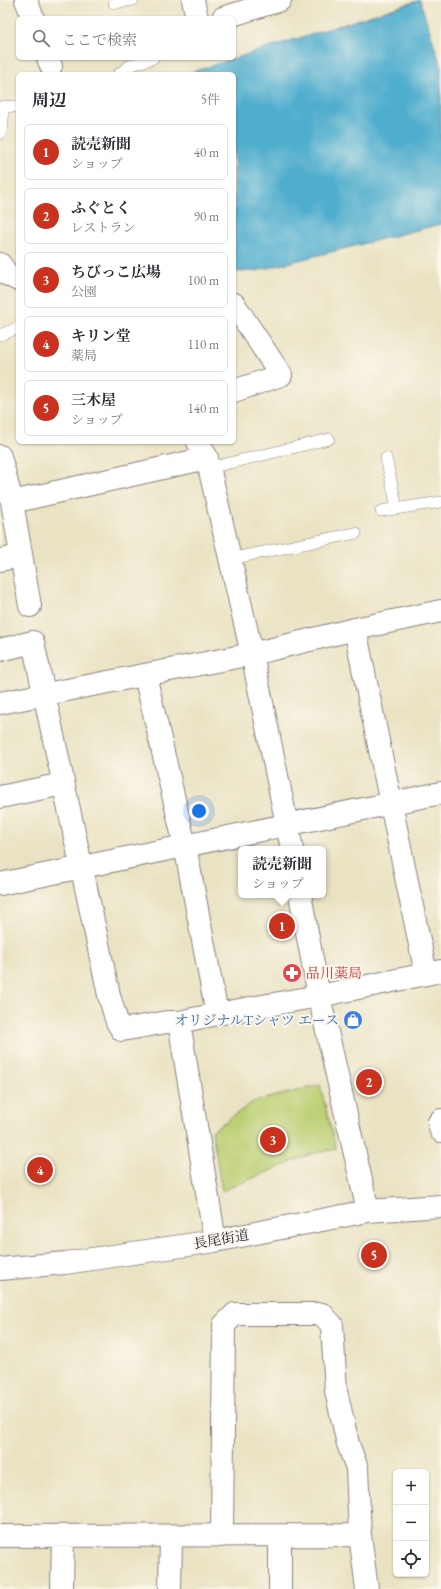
<!DOCTYPE html>
<html lang="ja">
<head>
<meta charset="utf-8">
<style>
  body { margin:0; font-family:"EB Garamond","Noto Serif JP",serif; background:#f7f7f7; color:#2b2b33 }
  .controls { position:absolute; right:12px; bottom:12px; display:grid; overflow:hidden; border-radius:6px; box-shadow:0 1px 3px #0004 }
  .controls button { width:36px; height:36px; display:grid; place-items:center; padding:0; border:0; border-bottom:1px solid #e1e1e2; background:#fff; color:#2b2b33; font:20px sans-serif }
  .you { position:absolute; left:199px; top:811px; width:14px; height:14px; margin:-10px; border:3px solid #fff; border-radius:50%; background:#1a73e8; box-shadow:0 0 0 6px #1a73e833 }
  .badge { display:grid; place-items:center; width:26px; height:26px; border-radius:50%; background:#c8321e; color:#fff; font-size:13px; font-weight:700 }
  .pin { position:absolute; translate:-50% -50%; border:2px solid #fff; box-shadow:0 1px 4px #0006 }
  .popup { position:absolute; left:238px; top:846px; width:88px; height:52px; box-sizing:border-box; display:grid; place-content:center; border-radius:6px; background:#fff; filter:drop-shadow(0 1px 3px #0005); font-size:13px; white-space:nowrap; color:#7c7c81 }
  .popup b { font-size:15px; color:#2b2b33 }
  .popup::after { content:''; position:absolute; left:50%; top:100%; margin-left:-8px; border:8px solid transparent; border-top-color:#fff }
  .list { margin:0; padding:0; list-style:none }
  h2 { display:flex; justify-content:space-between; align-items:center; height:52px; margin:0; padding:0 16px; font-size:17px }
  h2 small { font-size:13px; font-weight:400; color:#7c7c81 }
  .list li { display:grid; grid-template-columns:26px 1fr auto; gap:12px; align-items:center; box-sizing:border-box; height:56px; margin:0 8px 8px; padding:0 8px; border:1px solid #e1e1e2; border-radius:6px }
  .list b { display:block; font-size:15px; white-space:nowrap }
  .list p { margin:0; font-size:13px; white-space:nowrap; color:#7c7c81 }
  .list em { font-size:13px; font-style:normal; color:#7c7c81 }
  .icon { flex:none; width:22px; height:22px; fill:none; stroke:currentColor; stroke-width:2; stroke-linecap:round; stroke-linejoin:round }
  .map { position:relative; flex:none; width:441px; height:1589px; overflow:hidden }
  .search { position:absolute; background:#fff; box-shadow:0 1px 3px #0004; left:16px; top:16px; width:220px; height:44px; display:flex; align-items:center; gap:10px; box-sizing:border-box; padding:0 14px; border-radius:6px; color:#7c7c81; font-size:15px }
  .panel { position:absolute; background:#fff; box-shadow:0 1px 3px #0004; left:16px; top:72px; width:220px; height:372px; border-radius:6px }
  .map>svg:first-child { display:block }
  .green { fill:#bccf72; stroke:#6f7856 }
  .water { fill:#50adce; stroke:#396884 }
  .lines { fill:none; stroke-linecap:round; stroke-linejoin:round }
  .service-casing { stroke:#86827f; stroke-width:12 }
  .minor-casing { stroke:#86827f; stroke-width:24 }
  .service { stroke:#fff; stroke-width:11 }
  .minor { stroke:#fff; stroke-width:22 }
  .labels { text-anchor:middle; dominant-baseline:central; stroke-width:4; stroke-linejoin:round; paint-order:stroke }
  .health-label { font-size:14px; fill:#be3a42; stroke:#fbf7ec; text-anchor:start }
  .shop-label { font-size:14px; fill:#366cbe; stroke:#fbf7ec; text-anchor:end }
  .street-label { font-size:14px; fill:#22223b; stroke:#fbf7ec }
</style>
</head>
<body>
<div class="map">
<svg width="441" height="1589" viewBox="0 0 441 1589">
  <rect width="100%" height="100%" fill="#fbf7ec"/>
  <filter id="ink" filterUnits="userSpaceOnUse"><feTurbulence type="fractalNoise" baseFrequency=".025" numOctaves="2"/><feDisplacementMap in="SourceGraphic" scale="8" xChannelSelector="R" yChannelSelector="G"/><feConvolveMatrix kernelMatrix="1 2 1 2 8 2 1 2 1" color-interpolation-filters="sRGB"/></filter>
  <filter id="wash" filterUnits="userSpaceOnUse"><feTurbulence type="fractalNoise" baseFrequency=".012" numOctaves="4" result="noise"/><feDisplacementMap in="SourceGraphic" scale="16" xChannelSelector="R" yChannelSelector="G"/><feGaussianBlur stdDeviation="0.9" result="paint"/><feColorMatrix in="noise" values="0 0 0 0 0 0 0 0 0 0 0 0 0 0 0 0 0 1.4 0 .05"/><feComposite in="paint" operator="in"/></filter>
  <g filter="url(#wash)">
    <rect width="100%" height="100%" fill="#eae3c3"/>
    <!-- green -->
    <path class="green" d="M 320,1085 L 336,1149 L 308,1155 L 222,1191 L 212,1131 L 253,1102 Z"/>
    <!-- water -->
    <path class="water" d="M 420,0 L 441,66 L 441,224 L 256,271 L 234,272 L 234,74 L 185,74 Z"/>
  </g>
  <g filter="url(#ink)">
    <g class="lines">
      <!-- service casing -->
      <g class="service-casing">
        <path id="service" d="M 114,3 L 133,0
          M 119,74 L 129,66 L 153,58
          M 0,134 L 3,126 L 3,106 L 18,107
          M 0,335 L 18,328
          M 386,458 L 397,508
          M 209,468 L 329,439
          M 381,511 L 441,502
          M 230,559 L 356,533"/>
      </g>
      <!-- minor casing -->
      <g class="minor-casing">
        <path id="minor" d="M 26,0 L 33,18
          M 193,0 L 197,18
          M 223,18 L 280,0
          M 48,58 L 51,66
          M 0,264 L 8,275 L 18,280
          M 234,304 L 281,375 L 234,391
          M 198,442 L 207,458 L 252,654 L 292,849
          M 0,456 L 12,502 L 207,458
          M 12,502 L 30,606
          M 0,560 L 21,556
          M 355,629 L 426,974
          M 0,650 L 33,642 L 109,995 L 117,1022 L 122,1030 L 167,1022 L 179,1022
          M 145,675 L 185,846 L 217,1014
          M 0,703 L 252,654 L 355,629 L 441,611
          M 0,797 L 63,784
          M 0,884 L 441,793
          M 300,895 L 319,996 L 368,1211
          M 441,1120 L 439,1122 L 441,1131
          M 215,1241 L 179,1022 L 217,1014 L 319,996 L 441,971
          M 0,1269 L 65,1263 L 215,1241 L 368,1211 L 441,1206
          M 0,1536 L 360,1535 L 367,1589
          M 222,1536 L 224,1325 L 235,1314 L 322,1314 L 332,1325 L 336,1391 L 348,1444 L 357,1468 L 360,1535
          M 280,1536 L 280,1589
          M 62,1589 L 63,1536
          M 170,1589 L 171,1537"/>
      </g>
      <!-- service -->
      <use href="#service" class="service"/>
      <!-- minor -->
      <use href="#minor" class="minor"/>
    </g>
  </g>
  <!-- icons -->
  <defs>
    <g id="pharmacy-disc" transform="scale(1)"><circle r="9.5" fill="#e0444e" stroke="#fbf7ec"/><path d="M-2-6h4v4h4v4h-4v4h-4v-4h-4v-4h4Z" fill="#fff"/></g>
    <g id="shop-disc" transform="scale(1)"><circle r="9.5" fill="#3f7fe0" stroke="#fbf7ec"/><path d="M-5-2.5h2.3a2.7 3.5 0 0 1 5.4 0H5L5.5 6h-11ZM-1.5-2.5h3a1.5 2.3 0 0 0-3 0Z" fill="#fff"/></g>
  </defs>
  <g fill-rule="evenodd">
    <use href="#pharmacy-disc" x="292" y="973"/>
    <use href="#shop-disc" x="353" y="1020"/>
  </g>
  <g class="labels">
    <!-- health labels -->
    <g class="health-label">
      <text x="306" y="973">品川薬局</text>
    </g>
    <!-- shop labels -->
    <g class="shop-label">
      <text x="339" y="1020">オリジナルTシャツ エース</text>
    </g>
    <!-- street labels -->
    <g class="street-label">
      <text transform="translate(221 1239) rotate(-10)">長尾街道</text>
    </g>
  </g>
</svg>
<div class="controls">
<button>+</button>
<button>−</button>
<button><svg class="icon" aria-label="locate" viewBox="0 0 24 24"><circle cx="12" cy="12" r="6"/><path d="M12 2v4M12 18v4M2 12h4M18 12h4"/></svg></button>
</div>
<div class="you"></div>
<div class="pin badge" style="left:282px;top:926px">1</div>
<div class="popup"><b>読売新聞</b>ショップ</div>
<div class="pin badge" style="left:369px;top:1082px">2</div>
<div class="pin badge" style="left:273px;top:1140px">3</div>
<div class="pin badge" style="left:40px;top:1170px">4</div>
<div class="pin badge" style="left:374px;top:1255px">5</div>
<div class="search"><svg class="icon" aria-label="search" viewBox="0 0 24 24"><circle cx="10" cy="10" r="6"/><path d="M15 15l6 6"/></svg>ここで検索</div>
<section class="panel">
<h2>周辺<small>5件</small></h2>
<ul class="list">
<li><span class="badge">1</span><div><b>読売新聞</b><p>ショップ</p></div><em>40 m</em></li>
<li><span class="badge">2</span><div><b>ふぐとく</b><p>レストラン</p></div><em>90 m</em></li>
<li><span class="badge">3</span><div><b>ちびっこ広場</b><p>公園</p></div><em>100 m</em></li>
<li><span class="badge">4</span><div><b>キリン堂</b><p>薬局</p></div><em>110 m</em></li>
<li><span class="badge">5</span><div><b>三木屋</b><p>ショップ</p></div><em>140 m</em></li>
</ul>
</section>
</div>
</body>
</html>
